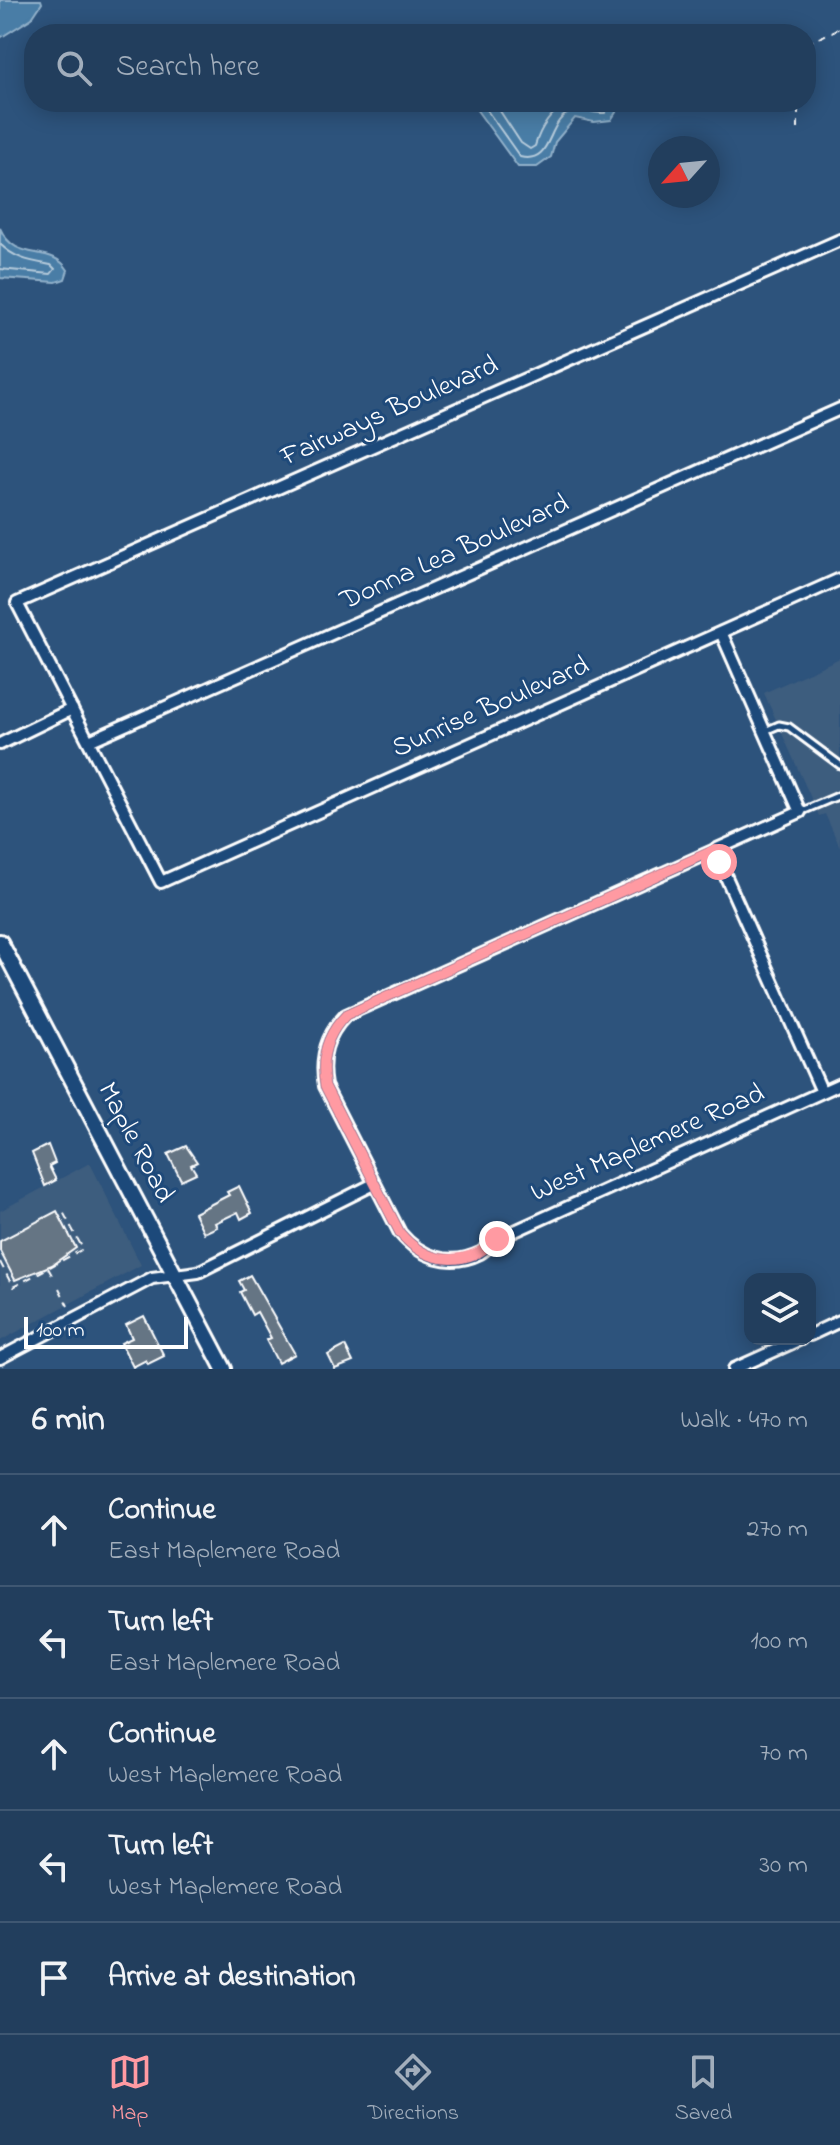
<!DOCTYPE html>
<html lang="en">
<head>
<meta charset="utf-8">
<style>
  body { margin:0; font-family:"Indie Flower",sans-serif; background:#2e4966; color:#f1f3f6 }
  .controls { position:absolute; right:24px; bottom:24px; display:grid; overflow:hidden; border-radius:16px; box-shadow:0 4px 20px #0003 }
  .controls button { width:72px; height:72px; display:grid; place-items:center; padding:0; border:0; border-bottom:2px solid #3f5772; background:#223e5d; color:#f1f3f6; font:40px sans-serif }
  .compass { position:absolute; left:648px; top:136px; width:72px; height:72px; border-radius:50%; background:#223e5d; box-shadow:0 4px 20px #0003; rotate:243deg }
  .scale { position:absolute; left:24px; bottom:20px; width:164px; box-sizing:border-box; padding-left:8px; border:4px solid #fff; border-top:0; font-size:22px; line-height:28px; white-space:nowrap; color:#fff; -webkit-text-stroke:6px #1f4a7a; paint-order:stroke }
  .stop { position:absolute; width:24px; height:24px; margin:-18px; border:6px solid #ff9aa2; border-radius:50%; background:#fff }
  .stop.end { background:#ff9aa2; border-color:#fff; box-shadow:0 2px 8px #0008 }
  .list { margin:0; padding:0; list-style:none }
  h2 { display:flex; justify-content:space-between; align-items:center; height:104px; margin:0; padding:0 32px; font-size:34px }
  h2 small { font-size:26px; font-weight:400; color:#a2aebc }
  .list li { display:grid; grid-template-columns:52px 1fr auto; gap:24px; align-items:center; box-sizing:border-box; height:112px; padding:0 32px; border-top:2px solid #3f5772 }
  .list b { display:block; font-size:30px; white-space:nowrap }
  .list p { margin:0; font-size:26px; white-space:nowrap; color:#a2aebc }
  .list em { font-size:26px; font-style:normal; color:#a2aebc }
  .icon { flex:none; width:44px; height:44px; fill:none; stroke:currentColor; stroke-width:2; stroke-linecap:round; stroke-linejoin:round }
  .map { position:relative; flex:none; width:840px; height:1369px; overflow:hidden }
  .search { position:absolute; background:#223e5d; box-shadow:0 4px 20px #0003; left:24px; right:24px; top:24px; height:88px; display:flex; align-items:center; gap:20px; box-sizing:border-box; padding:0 28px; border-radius:32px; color:#a2aebc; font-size:30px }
  .sheet { height:664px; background:#223e5d }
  nav { display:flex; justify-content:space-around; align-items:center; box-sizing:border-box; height:112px; border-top:2px solid #3f5772; background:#223e5d; font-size:22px; color:#a2aebc }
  nav a { display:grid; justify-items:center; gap:4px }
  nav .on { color:#ff9aa2 }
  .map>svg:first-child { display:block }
  .built { fill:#3e5d7e }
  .water { fill:#497da6; stroke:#92b1ca; stroke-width:2 }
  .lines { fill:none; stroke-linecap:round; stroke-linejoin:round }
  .shore { stroke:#b6cbdb; stroke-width:2 }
  .building { fill:#657584; stroke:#fff; stroke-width:2 }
  .service-casing { stroke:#fff; stroke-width:11 }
  .minor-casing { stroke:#fff; stroke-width:16 }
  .secondary-casing { stroke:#fff; stroke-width:20 }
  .path { stroke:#fff; stroke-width:2; stroke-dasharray:8 6; stroke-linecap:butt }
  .service { stroke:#1f4a7a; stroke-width:5 }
  .minor { stroke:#1f4a7a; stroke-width:10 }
  .secondary { stroke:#1f4a7a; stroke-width:14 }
  .route { stroke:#ff9aa2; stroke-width:10 }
  .labels { text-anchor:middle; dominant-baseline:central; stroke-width:6; stroke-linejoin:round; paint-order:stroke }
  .street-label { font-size:28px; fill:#fff; stroke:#1f4a7a }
</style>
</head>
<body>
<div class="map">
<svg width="840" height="1369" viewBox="0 0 840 1369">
  <rect width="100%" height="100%" fill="#2d537c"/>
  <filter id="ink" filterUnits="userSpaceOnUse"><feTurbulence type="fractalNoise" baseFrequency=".0125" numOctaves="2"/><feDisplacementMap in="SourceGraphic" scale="16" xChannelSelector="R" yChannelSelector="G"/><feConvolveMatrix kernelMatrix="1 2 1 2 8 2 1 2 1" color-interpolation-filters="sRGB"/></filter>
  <g filter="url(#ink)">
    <!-- built -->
    <path class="built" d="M 840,658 L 840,847 L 825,814 L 819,816 L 764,693 Z
      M 90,1163 L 141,1265 L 0,1341 L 0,1211 Z"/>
    <!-- water -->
    <path class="water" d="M 0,0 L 41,0 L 42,3 L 32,18 L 0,38 Z
      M 471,102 L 617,102 L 620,106 L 611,120 L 594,122 L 575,118 L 555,142 L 551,157 L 537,167 L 518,167 Z
      M 0,228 C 15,264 51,243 68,270 L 65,279 L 56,282 L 0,278 Z"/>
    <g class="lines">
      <!-- shore -->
      <path class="shore" d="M 481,102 L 520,157 C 555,165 545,119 573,111 C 582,108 595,114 605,113 L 611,102
        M 494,102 L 521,143 L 530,149 L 535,146 C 540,128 552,112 568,102
        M 0,244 C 15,259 30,261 51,265 L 55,269 L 51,274 L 0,269"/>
    </g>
    <!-- building -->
    <path class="building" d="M 48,1145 L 55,1163 L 49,1166 L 56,1180 L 45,1186 L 32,1153 Z
      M 186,1146 L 197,1162 L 191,1165 L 196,1173 L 181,1180 L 168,1154 Z
      M 239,1186 L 252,1213 L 241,1219 L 238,1212 L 215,1223 L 217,1227 L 204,1233 L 194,1213 L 229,1195 L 227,1192 Z
      M 57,1211 L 76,1248 L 52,1265 L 15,1280 L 0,1251 L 0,1241 Z
      M 250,1275 L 295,1354 L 278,1363 L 266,1340 L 271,1338 L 257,1312 L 252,1315 L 240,1292 L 244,1290 L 239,1281 Z
      M 144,1316 L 164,1356 L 148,1364 L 146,1360 L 133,1367 L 121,1343 L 132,1338 L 126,1325 Z
      M 345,1346 L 353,1362 L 335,1369 L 328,1355 Z"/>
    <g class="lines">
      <!-- service casing -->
      <g class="service-casing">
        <path id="service" d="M 765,731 L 779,725 L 789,727 L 840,765
          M 800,812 L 840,795"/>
      </g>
      <!-- minor casing -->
      <g class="minor-casing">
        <path id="minor" d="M 840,240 L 17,603 L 161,882 L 840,579
          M 721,632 L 800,812 L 346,1015 C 326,1035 320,1058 325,1086 L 400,1233 C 420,1257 450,1268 480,1253 C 489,1247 496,1240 506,1235 L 840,1084
          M 89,741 L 840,409
          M 0,744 L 72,709
          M 714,850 L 822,1092
          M 810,1335 L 840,1321
          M 0,1358 L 152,1278 L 198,1272 L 374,1184
          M 734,1369 L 801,1339"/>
      </g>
      <!-- secondary casing -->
      <g class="secondary-casing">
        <path id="secondary" d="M 0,942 L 224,1369"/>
      </g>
      <!-- path -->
      <path class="path" d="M 806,44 L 840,28
        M 798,129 L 798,102
        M 0,1262 L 13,1287 L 83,1249 L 62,1210
        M 48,1268 L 53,1277
        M 59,1288 L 68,1306"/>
      <!-- service -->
      <use href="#service" class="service"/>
      <!-- minor -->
      <use href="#minor" class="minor"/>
      <!-- secondary -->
      <use href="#secondary" class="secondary"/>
    </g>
  </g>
  <g class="lines" filter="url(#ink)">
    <!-- route -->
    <path class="route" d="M 497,1239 C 466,1268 427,1265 400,1233 L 325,1086 C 320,1058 326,1035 346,1015 L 714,850 L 719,862"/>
  </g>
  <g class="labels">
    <!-- street labels -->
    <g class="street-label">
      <text transform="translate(390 412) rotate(-24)">Fairways Boulevard</text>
      <text transform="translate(455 553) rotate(-24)">Donna Lea Boulevard</text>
      <text transform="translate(491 708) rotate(-24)">Sunrise Boulevard</text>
      <text transform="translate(135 1143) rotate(62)">Maple Road</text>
      <text transform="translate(648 1144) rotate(-24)">West Maplemere Road</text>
    </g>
  </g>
</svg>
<div class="controls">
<button><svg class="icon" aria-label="layers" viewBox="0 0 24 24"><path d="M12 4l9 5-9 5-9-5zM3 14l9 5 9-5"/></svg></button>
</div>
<svg class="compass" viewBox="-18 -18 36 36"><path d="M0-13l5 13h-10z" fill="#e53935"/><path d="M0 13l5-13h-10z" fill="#a2aebc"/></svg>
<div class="scale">100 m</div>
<div class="stop" style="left:719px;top:862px"></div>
<div class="stop end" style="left:497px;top:1239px"></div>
<div class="search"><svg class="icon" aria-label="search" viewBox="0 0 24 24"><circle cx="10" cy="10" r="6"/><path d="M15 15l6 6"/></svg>Search here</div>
</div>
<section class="sheet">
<h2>6 min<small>Walk · 470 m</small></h2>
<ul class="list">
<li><svg class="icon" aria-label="ahead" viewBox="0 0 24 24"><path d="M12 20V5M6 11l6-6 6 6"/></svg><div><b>Continue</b><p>East Maplemere Road</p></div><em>270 m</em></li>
<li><svg class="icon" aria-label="left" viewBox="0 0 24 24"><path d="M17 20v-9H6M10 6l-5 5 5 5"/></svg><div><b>Turn left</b><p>East Maplemere Road</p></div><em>100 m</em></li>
<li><svg class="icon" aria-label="ahead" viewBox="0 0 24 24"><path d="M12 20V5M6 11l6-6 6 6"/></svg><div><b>Continue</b><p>West Maplemere Road</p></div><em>70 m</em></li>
<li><svg class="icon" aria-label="left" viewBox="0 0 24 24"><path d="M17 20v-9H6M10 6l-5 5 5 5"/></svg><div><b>Turn left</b><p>West Maplemere Road</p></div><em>30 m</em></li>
<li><svg class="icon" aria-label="arrive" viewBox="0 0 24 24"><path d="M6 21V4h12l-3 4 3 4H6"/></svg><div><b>Arrive at destination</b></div></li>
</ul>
</section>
<nav>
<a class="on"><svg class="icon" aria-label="map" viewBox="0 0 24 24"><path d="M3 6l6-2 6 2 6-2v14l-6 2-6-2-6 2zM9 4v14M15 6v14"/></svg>Map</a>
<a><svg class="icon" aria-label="directions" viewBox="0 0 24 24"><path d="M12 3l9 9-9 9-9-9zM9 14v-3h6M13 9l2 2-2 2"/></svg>Directions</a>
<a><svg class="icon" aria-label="saved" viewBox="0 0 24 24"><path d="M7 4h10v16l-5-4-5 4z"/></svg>Saved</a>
</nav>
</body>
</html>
